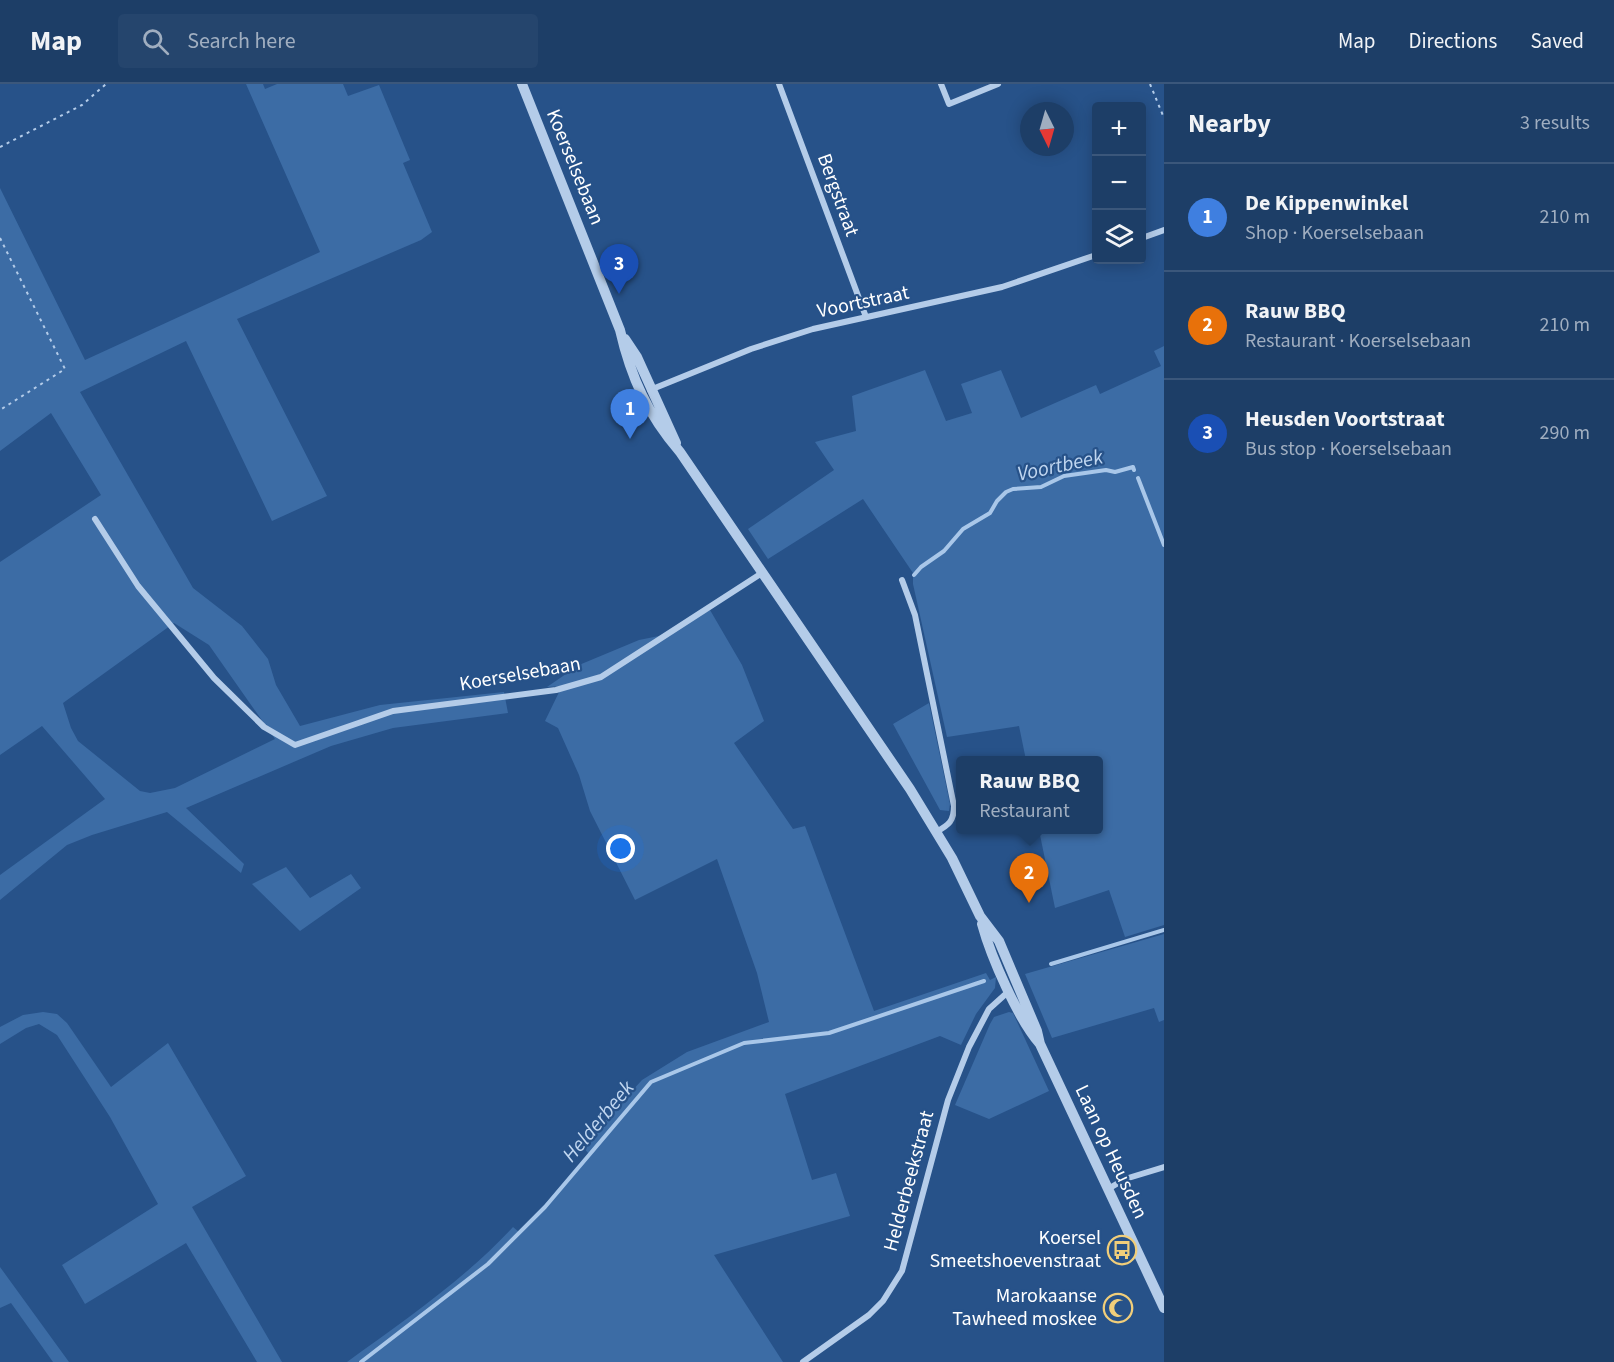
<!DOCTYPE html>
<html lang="en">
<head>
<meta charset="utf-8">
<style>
  body { margin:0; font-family:"Source Sans 3",sans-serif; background:#25456d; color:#f1f3f6 }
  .controls { position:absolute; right:18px; top:18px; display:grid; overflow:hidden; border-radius:6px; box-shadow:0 3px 15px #0003 }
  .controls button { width:54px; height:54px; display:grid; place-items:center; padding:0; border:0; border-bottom:2px solid #3b577b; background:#1d3e67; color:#f1f3f6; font:30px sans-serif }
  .compass { position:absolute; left:1020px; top:18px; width:54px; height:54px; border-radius:50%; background:#1d3e67; box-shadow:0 3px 15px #0003; rotate:175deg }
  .you { position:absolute; left:621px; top:765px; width:21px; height:21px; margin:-15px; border:4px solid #fff; border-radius:50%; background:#1a73e8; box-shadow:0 0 0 9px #1a73e833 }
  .badge { display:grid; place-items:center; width:39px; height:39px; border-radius:50%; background:#f1ce7a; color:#fff; font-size:20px; font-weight:700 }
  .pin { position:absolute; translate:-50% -50px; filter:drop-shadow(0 2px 3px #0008) }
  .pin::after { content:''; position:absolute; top:32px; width:21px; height:18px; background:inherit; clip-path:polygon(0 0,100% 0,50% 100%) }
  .popup { position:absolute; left:956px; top:672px; width:147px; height:78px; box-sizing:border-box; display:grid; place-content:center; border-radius:6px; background:#1d3e67; filter:drop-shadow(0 2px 4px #0005); font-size:20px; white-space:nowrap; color:#a0aec0 }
  .popup b { font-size:22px; color:#f1f3f6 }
  .popup::after { content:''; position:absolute; left:50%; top:100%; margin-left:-12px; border:12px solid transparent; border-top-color:#1d3e67 }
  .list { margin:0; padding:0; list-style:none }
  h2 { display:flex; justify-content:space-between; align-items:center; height:78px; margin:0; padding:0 24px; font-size:26px }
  h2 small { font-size:20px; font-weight:400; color:#a0aec0 }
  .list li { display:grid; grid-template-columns:39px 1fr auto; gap:18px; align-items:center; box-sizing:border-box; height:108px; padding:0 24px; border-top:2px solid #3b577b }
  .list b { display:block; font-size:22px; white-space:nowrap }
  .list p { margin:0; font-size:20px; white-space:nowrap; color:#a0aec0 }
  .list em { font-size:20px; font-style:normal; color:#a0aec0 }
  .icon { flex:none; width:33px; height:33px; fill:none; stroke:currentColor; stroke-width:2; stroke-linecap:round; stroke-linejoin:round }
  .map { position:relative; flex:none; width:1164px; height:1278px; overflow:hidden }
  header { display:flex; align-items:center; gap:36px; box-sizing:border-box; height:84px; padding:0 30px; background:#1d3e67; border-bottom:2px solid #3b577b }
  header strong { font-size:28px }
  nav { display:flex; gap:33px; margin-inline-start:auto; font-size:21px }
  .search { width:420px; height:54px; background:#25456d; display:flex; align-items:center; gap:15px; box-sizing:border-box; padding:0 21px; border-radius:6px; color:#a0aec0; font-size:22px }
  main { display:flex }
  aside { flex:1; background:#1d3e67 }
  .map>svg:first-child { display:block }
  .green { fill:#3c6ca5; fill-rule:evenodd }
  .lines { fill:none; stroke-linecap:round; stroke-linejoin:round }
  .stream { stroke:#a9c7e9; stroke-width:4 }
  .path { stroke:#b4cce9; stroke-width:2; stroke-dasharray:3 4.5; stroke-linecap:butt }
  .minor { stroke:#b4cce9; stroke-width:6 }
  .tertiary { stroke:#b4cce9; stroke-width:10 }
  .labels { text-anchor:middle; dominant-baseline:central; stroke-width:4.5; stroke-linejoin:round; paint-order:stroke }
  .street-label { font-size:20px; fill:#fff; stroke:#275289 }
  .poi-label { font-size:20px; fill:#fff; stroke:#275289; text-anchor:end }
  .water-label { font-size:21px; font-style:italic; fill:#c0d6f0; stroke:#275289 }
</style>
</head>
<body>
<header>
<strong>Map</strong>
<div class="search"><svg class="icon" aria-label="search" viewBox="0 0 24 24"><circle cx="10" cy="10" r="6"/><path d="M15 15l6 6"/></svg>Search here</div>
<nav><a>Map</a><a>Directions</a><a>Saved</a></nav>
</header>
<main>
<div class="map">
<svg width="1164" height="1278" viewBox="0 0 1164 1278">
  <rect width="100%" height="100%" fill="#275289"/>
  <!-- green -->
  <path class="green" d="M 246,0 L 263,0 L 265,5 L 277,0 L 343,0 L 348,12 L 379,1 L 410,76 L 403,79 L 432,148 L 421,156 L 237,235 L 327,412 L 272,437 L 186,257 L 80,308 L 193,504 L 242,542 L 268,575 L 276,601 L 300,642 L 380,621 L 504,608 L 508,629 L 393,644 L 331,662 L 186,724 L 244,780 L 241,789 L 167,728 L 92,751 L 67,761 L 0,816 L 0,791 L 105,715 L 42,642 L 0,671 L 0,478 L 101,411 L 51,329 L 0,367 L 0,104 L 85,276 L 320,168 ZM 174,539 L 209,561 L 275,655 L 175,704 L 150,709 L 140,707 L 78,657 L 71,644 L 63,619 Z
    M 1164,262 L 1164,841 L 1125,853 L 1109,806 L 1055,824 L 1039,746 L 1098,746 L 1098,676 L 1026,676 L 1019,642 L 947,653 L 913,500 L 913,489 L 863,415 L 768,475 L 748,445 L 834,386 L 815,358 L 856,347 L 852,312 L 925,286 L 946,337 L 972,329 L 961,300 L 1001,286 L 1021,334 L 1096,301 L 1100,310 L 1161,282 L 1154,267 Z
    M 710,526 L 742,581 L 764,637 L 734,659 L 793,745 L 805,742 L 874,927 L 986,889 L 990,896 L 996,893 L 995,904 L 976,930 L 961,961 L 940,952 L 785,1010 L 812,1096 L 836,1089 L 850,1132 L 714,1171 L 783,1278 L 347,1278 C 405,1236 465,1195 513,1143 L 519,1148 L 551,1114 L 589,1070 L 582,1062 L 642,996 L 687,968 L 769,938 L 757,889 L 717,775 L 635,816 L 590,727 L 579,691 L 558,644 L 545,637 L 562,602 L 547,603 L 579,581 L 639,556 L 659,552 Z
    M 929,619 L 950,720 L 949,727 L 940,726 L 893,640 Z
    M 286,783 L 310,814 L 351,790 L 361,804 L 300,847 L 252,800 Z
    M 1164,850 L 1164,936 L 1159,938 L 1154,924 L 1052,954 L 1025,890 Z
    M 43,928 L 57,930 L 67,939 L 111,1003 L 168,959 L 246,1092 L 192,1123 L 282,1278 L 257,1278 L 186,1159 L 85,1220 L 62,1181 L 158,1120 L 110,1033 L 57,951 L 39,940 L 26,944 L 0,960 L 0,943 L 23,931 Z
    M 1009,928 L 1013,929 L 1049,1007 L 989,1035 L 955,1021 L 990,940 L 994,933 Z
    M 0,1183 L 69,1278 L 53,1278 L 11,1219 L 0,1224 Z"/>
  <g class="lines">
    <!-- stream -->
    <path class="stream" d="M 1138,394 L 1164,461
      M 914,491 L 921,483 L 944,467 L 963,445 L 990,429 L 997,417 L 1006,408 L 1013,405 L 1041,403 L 1064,392 L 1106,386 L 1115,388 L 1133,383 L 1134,386
      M 1051,880 L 1164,846
      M 361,1278 L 488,1180 L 545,1123 L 651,998 L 744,959 L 829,949 L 984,897"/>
    <!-- path -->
    <path class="path" d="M 1150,0 L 1164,34
      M 0,63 L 82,21 L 106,0
      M 0,154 L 65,285 L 0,326"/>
    <!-- minor -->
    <path class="minor" d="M 779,0 L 866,233
      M 941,0 L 949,20 L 998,0
      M 1142,154 L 1164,146
      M 650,306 L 751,265 L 813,245 L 1002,203 L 1096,171
      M 95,435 L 138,502 L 214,594 L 264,643 L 295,661 L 393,627 L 556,606 L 601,593 L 762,489
      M 902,496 L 915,531 L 954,722 C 954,737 949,741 936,748
      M 1108,1105 L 1125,1095 L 1164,1083
      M 803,1278 L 869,1231 L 883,1217 L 902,1187 L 948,1016 L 969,963 L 989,925 L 1009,907"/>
    <!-- tertiary -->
    <path class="tertiary" d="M 522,0 L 620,246 C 631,294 648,331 680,368 L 910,705 L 952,774 L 980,832 L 999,857 L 1037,947 L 1040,960 L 1164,1224
      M 625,255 L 637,273 L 676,359
      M 982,840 C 991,873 1018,935 1040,960"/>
  </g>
  <!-- icons -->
  <defs>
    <g id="bus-ring" transform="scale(1.5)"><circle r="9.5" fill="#275289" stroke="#f1ce7a" stroke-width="1.5"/><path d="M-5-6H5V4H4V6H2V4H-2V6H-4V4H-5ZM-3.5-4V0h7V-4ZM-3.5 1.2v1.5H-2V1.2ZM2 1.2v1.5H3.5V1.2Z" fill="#f1ce7a"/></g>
    <g id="mosque-ring" transform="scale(1.5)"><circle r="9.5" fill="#275289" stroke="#f1ce7a" stroke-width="1.5"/><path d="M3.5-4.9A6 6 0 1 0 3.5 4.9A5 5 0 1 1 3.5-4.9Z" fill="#f1ce7a"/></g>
  </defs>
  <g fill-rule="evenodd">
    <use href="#bus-ring" x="1122" y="1166"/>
    <use href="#mosque-ring" x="1118" y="1224"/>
  </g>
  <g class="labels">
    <!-- street labels -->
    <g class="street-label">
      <text transform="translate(575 83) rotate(68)">Koerselsebaan</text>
      <text transform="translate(838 111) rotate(70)">Bergstraat</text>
      <text transform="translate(863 218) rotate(-12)">Voortstraat</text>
      <text transform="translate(520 590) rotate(-10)">Koerselsebaan</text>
      <text transform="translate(1111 1068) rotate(65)">Laan op Heusden</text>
      <text transform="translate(909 1097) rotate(-75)">Helderbeekstraat</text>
    </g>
    <!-- poi labels -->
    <g class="poi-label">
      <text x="1101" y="1154">Koersel<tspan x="1101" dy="23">Smeetshoevenstraat</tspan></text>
      <text x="1097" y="1212">Marokaanse<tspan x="1097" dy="23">Tawheed moskee</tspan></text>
    </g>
    <!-- water labels -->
    <g class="water-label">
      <text transform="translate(1060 381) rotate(-12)">Voortbeek</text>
      <text transform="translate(598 1037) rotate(-50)">Helderbeek</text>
    </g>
  </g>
</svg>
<div class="controls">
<button>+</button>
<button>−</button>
<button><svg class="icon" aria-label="layers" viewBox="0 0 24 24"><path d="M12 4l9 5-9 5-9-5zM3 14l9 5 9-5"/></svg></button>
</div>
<svg class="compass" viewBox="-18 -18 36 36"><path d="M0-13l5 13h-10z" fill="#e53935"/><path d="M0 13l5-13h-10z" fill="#a0aec0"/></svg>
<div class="you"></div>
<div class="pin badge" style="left:630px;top:355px;background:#3f7fe0">1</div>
<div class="pin badge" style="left:1029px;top:819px;background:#e8710a">2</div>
<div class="popup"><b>Rauw BBQ</b>Restaurant</div>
<div class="pin badge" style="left:619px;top:210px;background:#1a4fb4">3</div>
</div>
<aside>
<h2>Nearby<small>3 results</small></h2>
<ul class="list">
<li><span class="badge" style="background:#3f7fe0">1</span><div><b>De Kippenwinkel</b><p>Shop · Koerselsebaan</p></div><em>210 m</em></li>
<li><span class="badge" style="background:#e8710a">2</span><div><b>Rauw BBQ</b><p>Restaurant · Koerselsebaan</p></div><em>210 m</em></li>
<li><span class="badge" style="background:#1a4fb4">3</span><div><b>Heusden Voortstraat</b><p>Bus stop · Koerselsebaan</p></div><em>290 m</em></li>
</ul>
</aside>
</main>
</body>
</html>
